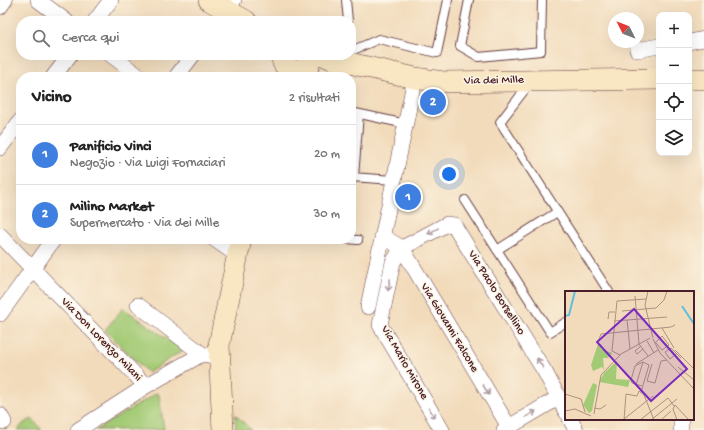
<!DOCTYPE html>
<html lang="it">
<head>
<meta charset="utf-8">
<style>
  body { margin:0; font-family:"Gochi Hand",sans-serif; background:#f2f2f2; color:#222 }
  .controls { position:absolute; right:12px; top:12px; display:grid; overflow:hidden; border-radius:8px; box-shadow:0 4px 16px #0002 }
  .controls button { width:36px; height:36px; display:grid; place-items:center; padding:0; border:0; border-bottom:1px solid #e0e0e0; background:#fff; color:#222; font:20px sans-serif }
  .compass { position:absolute; left:608px; top:12px; width:36px; height:36px; border-radius:50%; background:#fff; box-shadow:0 4px 16px #0002; rotate:312deg }
  .you { position:absolute; left:449px; top:174px; width:14px; height:14px; margin:-10px; border:3px solid #fff; border-radius:50%; background:#1a73e8; box-shadow:0 0 0 6px #1a73e833 }
  .badge { display:grid; place-items:center; width:26px; height:26px; border-radius:50%; background:#db2777; color:#fff; font-size:13px; font-weight:700 }
  .pin { position:absolute; translate:-50% -50%; border:2px solid #fff; box-shadow:0 1px 4px #0006 }
  .list { margin:0; padding:0; list-style:none }
  h2 { display:flex; justify-content:space-between; align-items:center; height:52px; margin:0; padding:0 16px; font-size:17px }
  h2 small { font-size:13px; font-weight:400; color:#767676 }
  .list li { display:grid; grid-template-columns:26px 1fr auto; gap:12px; align-items:center; box-sizing:border-box; height:60px; padding:0 16px; border-top:1px solid #e0e0e0 }
  .list b { display:block; font-size:15px; white-space:nowrap }
  .list p { margin:0; font-size:13px; white-space:nowrap; color:#767676 }
  .list em { font-size:13px; font-style:normal; color:#767676 }
  .icon { flex:none; width:22px; height:22px; fill:none; stroke:currentColor; stroke-width:2; stroke-linecap:round; stroke-linejoin:round }
  .map { position:relative; flex:none; width:704px; height:430px; overflow:hidden }
  .search { position:absolute; background:#fff; box-shadow:0 4px 16px #0002; left:16px; top:16px; width:340px; height:44px; display:flex; align-items:center; gap:10px; box-sizing:border-box; padding:0 14px; border-radius:16px; color:#767676; font-size:15px }
  .panel { position:absolute; background:#fff; box-shadow:0 4px 16px #0002; left:16px; top:72px; width:340px; height:172px; border-radius:16px }
  .map>svg:first-child { display:block }
  .green { fill:#a3ca75; stroke:#767450 }
  .lines { fill:none; stroke-linecap:round; stroke-linejoin:round }
  .lane-casing { stroke:#633b41; stroke-width:10 }
  .street-casing { stroke:#633b41; stroke-width:16 }
  .secondary-casing { stroke:#633b41; stroke-width:22 }
  .lane { stroke:#fff; stroke-width:8 }
  .street { stroke:#fff; stroke-width:15 }
  .secondary { stroke:#f9e7c3; stroke-width:21 }
  .oneway { stroke:#ae9aa0 }
  .labels { text-anchor:middle; dominant-baseline:central; stroke-width:3; stroke-linejoin:round; paint-order:stroke }
  .street-label { font-size:12px; fill:#4a1f2b; stroke:#fcf5e5 }
  .inset-river { fill:none; stroke:#5fbfde; stroke-width:2 }
  .inset-road { fill:none; stroke:#af9081; stroke-width:1 }
  .view { fill:#7b2cbf; fill-opacity:0.15; stroke:#7b2cbf; stroke-width:2 }
  .inset-edge { fill:none; stroke:#4a1f2b; stroke-width:2 }
</style>
</head>
<body>
<div class="map">
<svg width="704" height="430" viewBox="0 0 704 430">
  <rect width="100%" height="100%" fill="#fcf5e5"/>
  <filter id="ink" filterUnits="userSpaceOnUse"><feTurbulence type="fractalNoise" baseFrequency=".025" numOctaves="2"/><feDisplacementMap in="SourceGraphic" scale="8" xChannelSelector="R" yChannelSelector="G"/><feConvolveMatrix kernelMatrix="1 2 1 2 8 2 1 2 1" color-interpolation-filters="sRGB"/></filter>
  <filter id="wash" filterUnits="userSpaceOnUse"><feTurbulence type="fractalNoise" baseFrequency=".012" numOctaves="4" result="noise"/><feDisplacementMap in="SourceGraphic" scale="16" xChannelSelector="R" yChannelSelector="G"/><feGaussianBlur stdDeviation="0.9" result="paint"/><feColorMatrix in="noise" values="0 0 0 0 0 0 0 0 0 0 0 0 0 0 0 0 0 1.4 0 .05"/><feComposite in="paint" operator="in"/></filter>
  <g filter="url(#wash)">
    <rect width="100%" height="100%" fill="#f2dbbb"/>
    <!-- green -->
    <path class="green" d="M 123,308 L 183,350 L 148,373 L 105,330 Z
      M 157,393 L 159,395 L 164,430 L 96,430 Z
      M 235,414 L 251,430 L 236,430 Z
      M 32,419 L 42,430 L 18,430 L 24,423 Z"/>
  </g>
  <g filter="url(#ink)">
    <g class="lines">
      <!-- lane casing -->
      <g class="lane-casing">
        <path id="lane" d="M 346,0 L 348,21
          M 469,0 L 460,46 L 479,57 L 541,51 L 542,0
          M 351,51 L 379,39 L 437,53 L 448,0
          M 530,83 L 500,122 L 609,292
          M 351,112 L 406,124
          M 351,177 L 394,180
          M 354,177 L 359,114
          M 465,200 L 550,332 L 566,322
          M 345,239 L 358,240
          M 497,250 L 557,212"/>
      </g>
      <!-- street casing -->
      <g class="street-casing">
        <path id="street" d="M 38,0 L 66,21
          M 0,7 L 5,0
          M 95,21 L 111,0
          M 219,21 L 234,0
          M 689,42 L 704,39
          M 637,50 L 659,46
          M 111,55 L 140,77
          M 53,77 L 70,55
          M 176,77 L 193,55
          M 0,148 L 21,120
          M 0,235 L 146,386 L 202,354 L 218,357
          M 382,236 L 402,248 L 509,427
          M 214,239 L 237,255
          M 402,248 L 447,224 L 454,225 L 545,372 L 566,412
          M 402,248 L 393,262 L 380,325 L 442,430
          M 138,305 L 202,354
          M 368,307 L 415,78
          M 0,314 L 54,239
          M 0,415 L 4,422
          M 570,419 L 576,430
          M 78,430 L 146,386
          M 504,430 L 558,398
          M 681,430 L 681,419"/>
      </g>
      <!-- secondary casing -->
      <g class="secondary-casing">
        <path id="secondary" d="M 209,0 L 246,21
          M 282,55 C 281,66 289,71 299,71 L 309,65 L 310,55
          M 323,55 L 332,59 L 415,78 L 443,82 L 659,79
          M 689,79 L 704,79
          M 223,430 L 219,345 L 241,239"/>
      </g>
      <!-- lane -->
      <use href="#lane" class="lane"/>
      <!-- street -->
      <use href="#street" class="street"/>
      <!-- secondary -->
      <use href="#secondary" class="secondary"/>
    </g>
    <!-- one-way arrows -->
    <defs><path id="oneway-shaft" d="M-6 0H5M1.5-3L5.5 0L1.5 3" fill="none" stroke-width="1.6" stroke-linecap="round" stroke-linejoin="round"/></defs>
    <g class="oneway">
      <use href="#oneway-shaft" transform="translate(433 231) rotate(151)"/>
      <use href="#oneway-shaft" transform="translate(389 285) rotate(102)"/>
      <use href="#oneway-shaft" transform="translate(540 363) rotate(-122)"/>
      <use href="#oneway-shaft" transform="translate(486 390) rotate(59)"/>
      <use href="#oneway-shaft" transform="translate(432 413) rotate(59)"/>
      <use href="#oneway-shaft" transform="translate(531 414) rotate(-31)"/>
    </g>
  </g>
  <g class="labels">
    <!-- street labels -->
    <g class="street-label">
      <text transform="translate(494 81) rotate(-1)">Via dei Mille</text>
      <text transform="translate(496 293) rotate(58)">Via Paolo Borsellino</text>
      <text transform="translate(449 328) rotate(59)">Via Giovanni Falcone</text>
      <text transform="translate(101 340) rotate(46)">Via Don Lorenzo Milani</text>
      <text transform="translate(404 363) rotate(60)">Via Mario Mirone</text>
    </g>
  </g>
  <!-- overview -->
  <g transform="translate(565 291)">
    <rect width="129" height="129" fill="#f2dbbb"/>
    <path d="M 33,53 L 36,53 L 36,58 L 47,62 L 43,67 L 38,67 L 39,79 L 37,76 L 28,80 L 26,74 ZM 52,70 L 51,88 L 65,89 L 63,96 L 34,91 L 39,82 ZM 28,92 L 32,94 L 27,120 L 24,122 L 18,114 Z" fill="#a3ca75"/>
    <path class="inset-river" d="M 117,15 L 129,33M 0,25 L 4,24 L 10,0"/>
    <path class="inset-road" d="M 83,0 L 80,14 L 88,47M 70,5 L 74,53 L 83,65M 57,20 L 91,17 L 99,9 L 102,0M 43,28 L 44,21 L 50,21M 62,29 L 65,58M 49,30 L 102,26M 97,37 L 109,57M 88,48 L 95,62 L 129,98M 82,50 L 89,62M 33,51 L 36,43 L 106,36 L 110,34M 90,52 L 97,45 L 104,54 L 97,59 L 91,52M 76,55 L 70,60 L 72,63 L 78,58M 110,59 L 129,78M 111,63 L 105,68 L 100,61 L 106,57 L 116,67M 55,64 L 47,60 L 52,10 L 81,8M 71,73 L 93,59M 87,73 L 82,90 L 90,92 L 96,70 L 102,69M 113,76 L 129,89M 71,94 L 78,71M 77,95 L 67,92 L 66,89 L 70,75 L 78,71M 76,101 L 84,74 L 78,71M 0,103 L 16,108 L 20,121M 29,117 L 35,118 L 41,114M 0,120 L 10,118 L 26,125M 29,123 L 36,84 L 56,63 L 85,47M 59,128 L 88,105M 59,129 L 61,103 L 72,105 L 74,100 L 79,104 L 89,129M 75,129 L 103,107 L 109,115M 86,129 L 112,108M 96,129 L 106,120M 112,129 L 108,118 L 110,114 L 124,129"/>
    <path class="view" d="M 69,18 L 122,78 L 86,110 L 32,51 Z"/>
    <rect width="129" height="129" class="inset-edge"/>
  </g>
</svg>
<div class="controls">
<button>+</button>
<button>−</button>
<button><svg class="icon" aria-label="locate" viewBox="0 0 24 24"><circle cx="12" cy="12" r="6"/><path d="M12 2v4M12 18v4M2 12h4M18 12h4"/></svg></button>
<button><svg class="icon" aria-label="layers" viewBox="0 0 24 24"><path d="M12 4l9 5-9 5-9-5zM3 14l9 5 9-5"/></svg></button>
</div>
<svg class="compass" viewBox="-18 -18 36 36"><path d="M0-13l5 13h-10z" fill="#e53935"/><path d="M0 13l5-13h-10z" fill="#767676"/></svg>
<div class="you"></div>
<div class="pin badge" style="left:408px;top:197px;background:#3f7fe0">1</div>
<div class="pin badge" style="left:433px;top:102px;background:#3f7fe0">2</div>
<div class="search"><svg class="icon" aria-label="search" viewBox="0 0 24 24"><circle cx="10" cy="10" r="6"/><path d="M15 15l6 6"/></svg>Cerca qui</div>
<section class="panel">
<h2>Vicino<small>2 risultati</small></h2>
<ul class="list">
<li><span class="badge" style="background:#3f7fe0">1</span><div><b>Panificio Vinci</b><p>Negozio · Via Luigi Fornaciari</p></div><em>20 m</em></li>
<li><span class="badge" style="background:#3f7fe0">2</span><div><b>Milino Market</b><p>Supermercato · Via dei Mille</p></div><em>30 m</em></li>
</ul>
</section>
</div>
</body>
</html>
